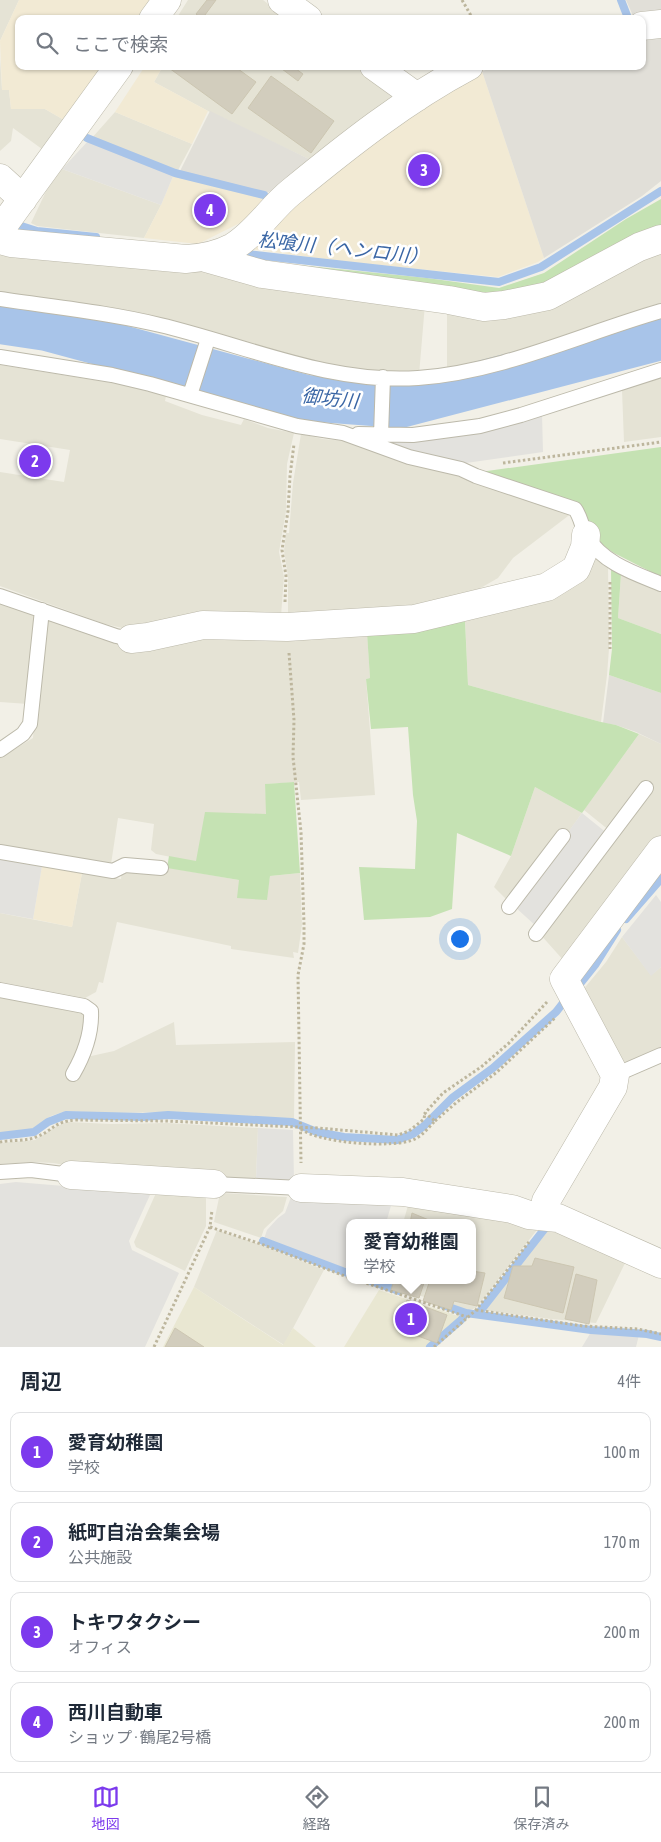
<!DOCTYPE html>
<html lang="ja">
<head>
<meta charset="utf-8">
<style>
  body { margin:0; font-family:"Asap Condensed","Noto Sans JP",sans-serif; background:#f6f6f7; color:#1f2937 }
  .you { position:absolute; left:459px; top:938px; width:18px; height:18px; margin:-12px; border:4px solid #fff; border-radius:50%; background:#1a73e8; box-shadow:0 0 0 8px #1a73e833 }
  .badge { display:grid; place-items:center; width:32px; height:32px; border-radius:50%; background:#7c3aed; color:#fff; font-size:16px; font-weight:700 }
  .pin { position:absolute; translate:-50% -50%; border:2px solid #fff; box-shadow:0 1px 5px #0006 }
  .popup { position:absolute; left:346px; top:1219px; width:130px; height:65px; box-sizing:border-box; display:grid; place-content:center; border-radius:10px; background:#fff; filter:drop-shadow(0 1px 4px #0005); font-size:16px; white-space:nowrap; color:#747a83 }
  .popup b { font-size:19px; color:#1f2937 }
  .popup::after { content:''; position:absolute; left:50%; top:100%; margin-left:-10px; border:10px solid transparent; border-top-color:#fff }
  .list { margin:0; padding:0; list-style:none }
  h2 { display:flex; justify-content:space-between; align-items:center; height:65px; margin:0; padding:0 20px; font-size:21px }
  h2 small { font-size:16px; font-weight:400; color:#747a83 }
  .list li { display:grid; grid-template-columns:32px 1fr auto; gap:15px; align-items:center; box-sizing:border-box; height:80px; margin:0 10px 10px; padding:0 10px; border:1px solid #e0e1e3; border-radius:10px }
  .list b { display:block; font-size:19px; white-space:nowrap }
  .list p { margin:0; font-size:16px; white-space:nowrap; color:#747a83 }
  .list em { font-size:16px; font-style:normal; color:#747a83 }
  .icon { flex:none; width:28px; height:28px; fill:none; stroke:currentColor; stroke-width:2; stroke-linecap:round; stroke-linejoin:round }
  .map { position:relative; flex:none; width:661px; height:1347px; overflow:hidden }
  .search { position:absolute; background:#fff; box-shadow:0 1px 4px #0004; left:15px; right:15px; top:15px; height:55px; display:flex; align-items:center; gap:12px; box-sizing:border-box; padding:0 18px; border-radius:10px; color:#747a83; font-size:19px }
  .sheet { height:425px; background:#fff }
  nav { display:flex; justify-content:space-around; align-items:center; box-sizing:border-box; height:70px; border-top:1px solid #e0e1e3; background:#fff; font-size:14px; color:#747a83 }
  nav a { display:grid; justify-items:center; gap:2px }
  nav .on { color:#7c3aed }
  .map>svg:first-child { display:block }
  .residential { fill:#e5e3d5 }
  .commercial { fill:#f2ead4 }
  .industrial { fill:#e1dfd8 }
  .education { fill:#e9e7d2 }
  .green { fill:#c5e2b3 }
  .parking { fill:#e3e2de }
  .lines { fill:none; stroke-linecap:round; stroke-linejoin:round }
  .stream { stroke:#a8c4e9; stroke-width:8 }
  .river { stroke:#a8c4e9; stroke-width:46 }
  .building { fill:#d2cdbd; stroke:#ccc6b1 }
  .service-casing { stroke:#bcb9aa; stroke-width:16 }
  .minor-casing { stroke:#bcb9aa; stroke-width:29 }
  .path { stroke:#bdb69d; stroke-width:3; stroke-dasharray:2.5 2.5; stroke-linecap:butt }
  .service { stroke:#fff; stroke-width:14 }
  .minor { stroke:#fff; stroke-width:28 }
  .labels { text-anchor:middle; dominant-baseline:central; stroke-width:5; stroke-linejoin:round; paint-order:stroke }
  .water-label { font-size:19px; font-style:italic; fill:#3a66a5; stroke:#fff }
</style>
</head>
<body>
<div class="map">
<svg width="661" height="1347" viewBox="0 0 661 1347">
  <rect width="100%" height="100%" fill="#f2f0e7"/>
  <!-- residential -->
  <path class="residential" d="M 0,0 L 19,0 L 0,41 Z
    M 188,0 L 263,0 L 288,19 L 176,19 Z
    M 0,58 L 2,90 L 9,90 L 11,109 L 45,109 L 64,120 L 42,149 L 13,128 L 11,141 L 0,151 Z
    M 163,66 L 354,66 L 391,92 L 391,100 L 313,161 L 208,111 L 154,82 Z
    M 115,112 L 192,144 L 177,172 L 91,139 Z
    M 62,169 L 161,205 L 144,238 L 37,226 L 31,223 L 50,183 Z
    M 661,247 L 661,309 L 447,372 L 447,308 Z
    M 0,251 L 183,267 L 215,275 L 425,304 L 419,375 L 389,376 L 253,351 L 0,296 Z
    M 0,365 L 119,384 L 166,396 L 165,401 L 202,415 L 241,425 L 244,419 L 268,428 L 294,433 L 287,464 L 286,511 L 279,552 L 284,577 L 281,616 L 127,629 L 105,624 L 0,586 L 0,472 L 64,482 L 70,450 L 0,439 Z
    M 661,378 L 661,437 L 624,442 L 622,390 Z
    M 301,434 L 323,439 L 344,441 L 463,475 L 572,513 L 513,558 L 498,578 L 458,601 L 419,608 L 288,615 L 288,577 L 284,551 L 286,533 L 289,533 L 293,483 Z
    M 594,556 L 608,565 L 609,649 L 607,675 L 601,722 L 468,685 L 465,618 L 586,577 Z
    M 621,574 L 661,590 L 661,634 L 618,618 Z
    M 0,601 L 37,614 L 28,704 L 0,702 Z
    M 44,618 L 121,645 L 217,637 L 367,633 L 370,678 L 366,679 L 375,795 L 301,800 L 299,782 L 265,784 L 267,814 L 244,815 L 196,862 L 156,854 L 151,850 L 154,824 L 118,818 L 111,864 L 0,846 L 0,758 L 33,738 Z
    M 639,734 L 661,744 L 661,838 L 565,962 L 539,933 L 610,831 L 584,810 Z
    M 535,787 L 582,813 L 565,837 L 509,902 L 494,887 L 511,856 Z
    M 147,864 L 239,880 L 266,900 L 270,876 L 300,873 L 302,925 L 298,953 L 293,952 L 294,958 L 231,949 L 231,946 L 117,922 L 103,983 L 99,982 L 96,992 L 85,998 L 0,982 L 0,913 L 72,927 L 82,873 L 121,879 L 122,865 Z
    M 622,937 L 651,975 L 661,967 L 661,1047 L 622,1064 L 582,991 L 606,962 Z
    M 0,998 L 83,1013 L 86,1019 L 82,1058 L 114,1051 L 174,1022 L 176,1045 L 295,1042 L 294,1119 L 180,1112 L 107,1113 L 66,1111 L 51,1116 L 32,1129 L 0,1133 Z
    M 68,1122 L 111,1124 L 167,1123 L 258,1128 L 256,1179 L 71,1166 L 53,1163 L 34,1162 L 0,1164 L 0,1143 L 35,1140 L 57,1126 Z
    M 156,1193 L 206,1195 L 206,1226 L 185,1271 L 136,1247 L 134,1242 Z
    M 220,1193 L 223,1193 L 287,1197 L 283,1211 L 264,1229 L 261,1238 L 214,1222 Z
    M 409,1202 L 540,1226 L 476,1308 L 466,1311 L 385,1284 L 387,1280 L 472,1280 L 472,1223 L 403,1223 Z
    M 547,1228 L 626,1261 L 596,1323 L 551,1319 L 483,1310 Z
    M 217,1230 L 261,1245 L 324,1270 L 284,1345 L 194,1287 Z"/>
  <!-- commercial -->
  <path class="commercial" d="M 19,0 L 150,0 L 137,19 L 19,19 L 19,66 L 102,66 L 64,120 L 45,109 L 11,109 L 9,90 L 2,90 L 0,41 Z
    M 145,66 L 163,66 L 154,82 L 208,111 L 192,144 L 115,112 Z
    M 482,71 L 544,258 L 538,262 L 498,277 L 338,261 L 253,249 L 253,243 L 337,165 L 469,78 Z
    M 174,174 L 266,196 L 273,199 L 258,214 L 198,244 L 144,238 L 161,205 Z
    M 42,866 L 82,873 L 72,927 L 33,919 Z"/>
  <!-- industrial -->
  <path class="industrial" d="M 626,0 L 661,0 L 661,13 L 634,18 Z
    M 661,33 L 661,181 L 642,196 L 544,258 L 482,71 L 501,66 L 642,66 L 642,36 Z
    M 210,111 L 313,161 L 278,188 L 264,194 L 179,173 Z
    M 609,675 L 661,693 L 661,744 L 636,732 L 616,725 L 603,723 Z"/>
  <!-- education -->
  <path class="education" d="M 194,1287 L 283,1345 L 293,1328 L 316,1347 L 163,1347 Z
    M 379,1290 L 461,1317 L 428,1347 L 344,1347 Z"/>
  <!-- green -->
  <path class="green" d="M 661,199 L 661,231 L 569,277 L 502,298 L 248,260 L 427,278 L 499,288 L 544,273 L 626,219 Z
    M 661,447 L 661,577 L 614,553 L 602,545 L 581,508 L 480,472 Z
    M 611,568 L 621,574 L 618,618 L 661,634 L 661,693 L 609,675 L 612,649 Z
    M 465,621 L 468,685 L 601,722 L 616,725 L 639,734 L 582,813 L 535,787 L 511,856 L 457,833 L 452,909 L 430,917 L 364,920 L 359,867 L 415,869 L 417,821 L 413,795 L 408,727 L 371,729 L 366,679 L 370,678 L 367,633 Z
    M 294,782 L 300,873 L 270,876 L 267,900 L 237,898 L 239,880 L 167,868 L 169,856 L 196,861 L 205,812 L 266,814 L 265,784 Z"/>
  <!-- parking -->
  <path class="parking" d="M 89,140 L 174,174 L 161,205 L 62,169 Z
    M 542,414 L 543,452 L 459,464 L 379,442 L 451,437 L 482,431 Z
    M 582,813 L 608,834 L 537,927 L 514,906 Z
    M 0,859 L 42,866 L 33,919 L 0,913 Z
    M 656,895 L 661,902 L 661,967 L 651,976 L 622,937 Z
    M 258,1128 L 293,1130 L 294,1180 L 256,1179 Z
    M 16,1182 L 148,1193 L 150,1195 L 129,1241 L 132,1250 L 179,1273 L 145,1347 L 0,1347 L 0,1184 Z
    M 291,1197 L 392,1202 L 386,1223 L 350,1223 L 350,1272 L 264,1239 L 267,1230 L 278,1218 L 285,1213 Z
    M 591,1332 L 622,1333 L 639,1335 L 636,1347 L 582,1347 Z"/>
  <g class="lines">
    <!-- stream -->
    <path class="stream" d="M 621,0 L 628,18 L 625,19
      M 87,138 L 175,173 L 264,195
      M 12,223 L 37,231 L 96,237
      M 237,253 L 499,282 L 541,267 L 661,191
      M 626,919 L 661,879
      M 575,990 L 595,965 L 617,930
      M 0,1136 L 34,1132 L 48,1122 L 66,1115 L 143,1117 L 168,1115 L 292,1122 L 317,1132 L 344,1137 L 397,1140 L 413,1134 L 424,1126 L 452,1098 L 493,1068 L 556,1012 L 567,998
      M 263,1241 L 350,1274
      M 368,1280 L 399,1291
      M 443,1305 L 466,1313 L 591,1330 L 647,1334 L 661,1337
      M 478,1314 L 546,1227
      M 430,1347 L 461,1320 L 466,1313"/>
    <!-- river -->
    <path class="river" d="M 0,321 L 47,328 L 306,398 L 400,405 L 661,337"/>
  </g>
  <!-- building -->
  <path class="building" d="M 207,0 L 216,0 L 202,19 L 196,14 Z
    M 171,66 L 234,66 L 256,82 L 232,114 L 169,68 Z
    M 278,66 L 292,66 L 303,74 L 298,81 Z
    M 271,76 L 334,121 L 311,153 L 248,108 Z
    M 412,1213 L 436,1223 L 410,1223 Z
    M 535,1258 L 574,1267 L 563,1313 L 504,1298 L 513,1266 L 532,1266 Z
    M 472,1271 L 485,1273 L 477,1306 L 454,1301 L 451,1310 L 423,1301 L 430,1280 L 472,1280 Z
    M 576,1274 L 597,1280 L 589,1324 L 565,1319 Z
    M 394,1280 L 425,1280 L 419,1298 L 391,1290 Z
    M 407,1300 L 447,1315 L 437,1343 L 396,1328 Z
    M 175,1328 L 204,1347 L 165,1347 Z"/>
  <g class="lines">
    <!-- service casing -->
    <g class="service-casing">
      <path id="service" d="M 0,299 C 53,307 107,312 160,325 C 245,345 328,384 418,378 C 502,372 581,334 661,311
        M 0,357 L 112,375 L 150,384 L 297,426 L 343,433 L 409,457 L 461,469 L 476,476 L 575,509 C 581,517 582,528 587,537 C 603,563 634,573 661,584
        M 190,395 L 208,339
        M 358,434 L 413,435 L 480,426 L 521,415 L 661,370
        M 381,435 L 383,377
        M 0,596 L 116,636 L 131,639
        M 0,750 L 23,734 L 30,724 L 42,610
        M 0,852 L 113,871 L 125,865 L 161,868
        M 509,907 L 563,836
        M 536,934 L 646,788
        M 0,990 L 84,1006 L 91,1011 C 92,1033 84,1055 73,1074
        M 615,1075 L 661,1055
        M 0,1172 L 31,1170 L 71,1175
        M 214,1184 L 301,1188"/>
    </g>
    <!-- minor casing -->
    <g class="minor-casing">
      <path id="minor" d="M 282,0 L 308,19
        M 153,19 L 167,0
        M 642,26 L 661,24
        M 374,66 L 417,97
        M 0,178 L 23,199
        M 0,230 L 119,66
        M 0,240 L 11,243 L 186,259 C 203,258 218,255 233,247 C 256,233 271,208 291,192 C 347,146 405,100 469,66
        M 206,258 L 262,274 L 449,300 L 484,307 L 504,305 L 548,296 L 639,247 L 661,239
        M 131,639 L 148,637 L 203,625 L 287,627 L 414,619 L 547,587 L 576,569 L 585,547 L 586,535
        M 71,1175 L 214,1184
        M 301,1188 L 403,1192 L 512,1209 L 529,1215 L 558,1218 L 661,1264
        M 543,1216 L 546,1201 L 613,1087 L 615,1075 L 564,979 L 661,850"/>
    </g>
    <!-- path -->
    <path class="path" d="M 462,0 L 473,19
      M 503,463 L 661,442
      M 610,582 L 610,649
      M 285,602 L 286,576 L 282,550 L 288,511 L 290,476 L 294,444
      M 289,653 L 294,720 L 293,757 L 301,832 L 304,924 L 304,944 L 298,975 L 301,1163
      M 435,1121 L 457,1102 L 497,1072 L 556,1017
      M 301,1129 C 318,1143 395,1149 415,1139 C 423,1135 429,1127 435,1121 L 425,1113 L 443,1093 L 481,1067 L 509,1043 L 547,1002
      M 0,1142 C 10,1140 28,1141 36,1137 C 53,1131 54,1121 76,1120 L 167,1121 L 318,1128 L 398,1135 L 409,1131 L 424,1119 L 425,1113
      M 210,1227 L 261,1244 L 350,1278
      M 357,1280 L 467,1317
      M 476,1310 L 583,1326 L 638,1329 L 661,1334
      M 154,1347 L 210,1227 L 212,1210
      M 434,1347 L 476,1310 L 529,1242"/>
    <!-- service -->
    <use href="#service" class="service"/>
    <!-- minor -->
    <use href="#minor" class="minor"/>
  </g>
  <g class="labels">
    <!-- water labels -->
    <g class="water-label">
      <text transform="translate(343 248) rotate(6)">松喰川（ヘンロ川）</text>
      <text transform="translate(330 398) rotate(6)">御坊川</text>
    </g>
  </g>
</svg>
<div class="you"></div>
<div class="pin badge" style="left:411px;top:1319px">1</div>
<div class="popup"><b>愛育幼稚園</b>学校</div>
<div class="pin badge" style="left:35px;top:461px">2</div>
<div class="pin badge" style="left:424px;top:170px">3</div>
<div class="pin badge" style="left:210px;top:210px">4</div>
<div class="search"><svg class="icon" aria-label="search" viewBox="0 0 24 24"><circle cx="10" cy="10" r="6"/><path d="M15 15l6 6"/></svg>ここで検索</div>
</div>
<section class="sheet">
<h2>周辺<small>4件</small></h2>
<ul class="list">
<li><span class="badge">1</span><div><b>愛育幼稚園</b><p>学校</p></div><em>100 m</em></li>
<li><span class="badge">2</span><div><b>紙町自治会集会場</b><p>公共施設</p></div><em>170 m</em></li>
<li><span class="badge">3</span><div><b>トキワタクシー</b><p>オフィス</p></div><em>200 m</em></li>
<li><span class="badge">4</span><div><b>西川自動車</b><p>ショップ · 鶴尾2号橋</p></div><em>200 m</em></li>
</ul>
</section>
<nav>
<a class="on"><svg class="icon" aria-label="map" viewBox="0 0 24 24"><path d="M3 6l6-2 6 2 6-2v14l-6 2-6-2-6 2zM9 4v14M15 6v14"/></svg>地図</a>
<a><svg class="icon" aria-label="directions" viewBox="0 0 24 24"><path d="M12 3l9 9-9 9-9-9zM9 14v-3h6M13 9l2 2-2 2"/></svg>経路</a>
<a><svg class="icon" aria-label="saved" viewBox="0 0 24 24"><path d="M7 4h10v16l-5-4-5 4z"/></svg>保存済み</a>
</nav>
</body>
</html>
